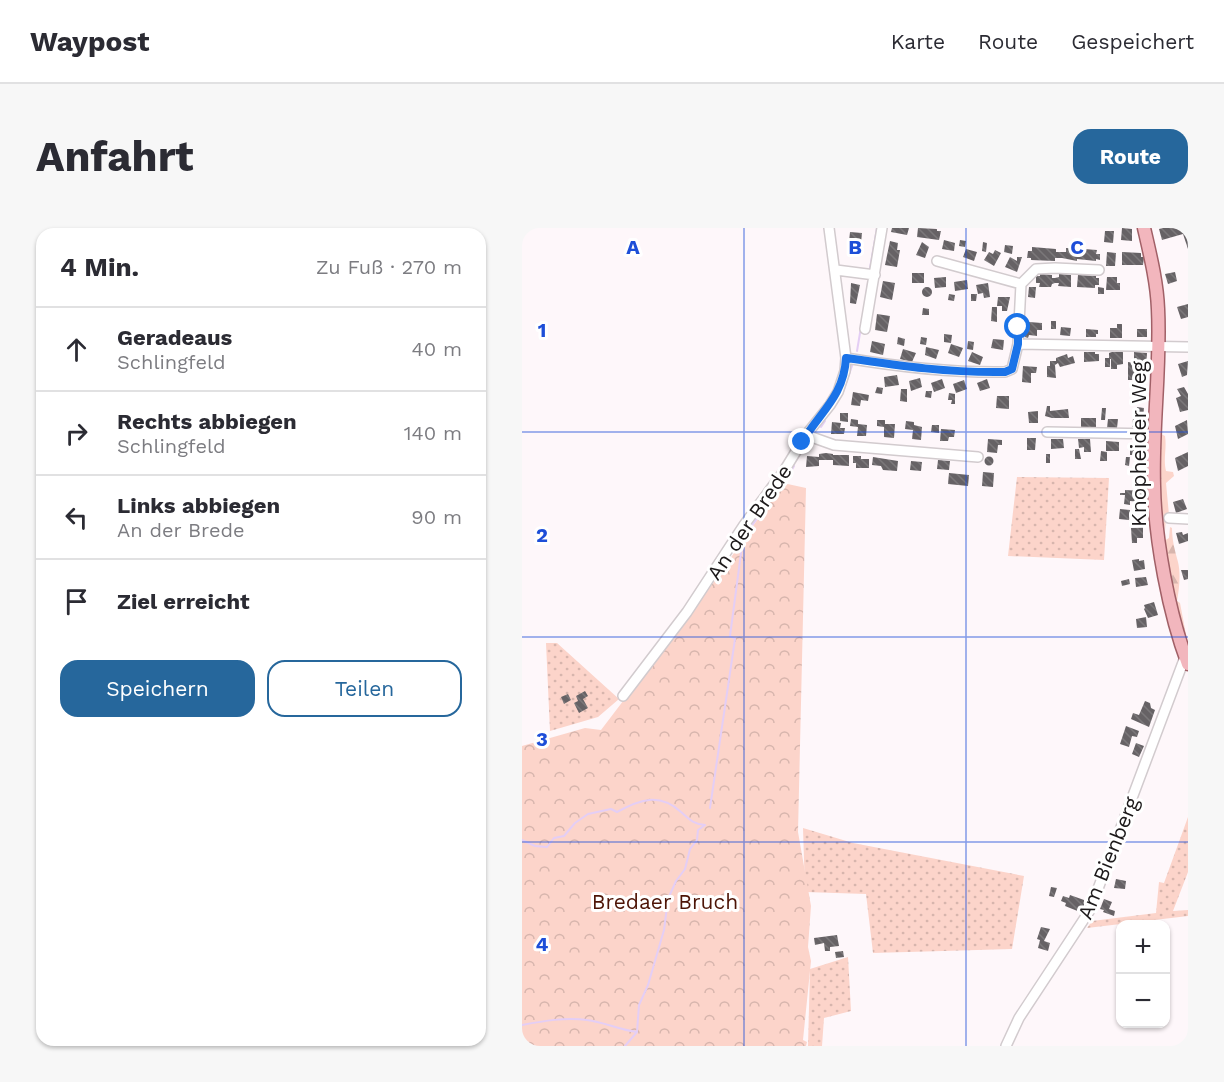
<!DOCTYPE html>
<html lang="de">
<head>
<meta charset="utf-8">
<style>
  body { margin:0; font-family:"Work Sans",sans-serif; background:#f7f7f7; color:#2b2b33 }
  .controls { position:absolute; right:18px; bottom:18px; display:grid; overflow:hidden; border-radius:12px; box-shadow:0 2px 4px #0004 }
  .controls button { width:54px; height:54px; display:grid; place-items:center; padding:0; border:0; border-bottom:2px solid #e1e1e2; background:#fff; color:#2b2b33; font:30px sans-serif }
  .stop { position:absolute; width:18px; height:18px; margin:-14px; border:4px solid #1a73e8; border-radius:50%; background:#fff }
  .stop.end { background:#1a73e8; border-color:#fff; box-shadow:0 2px 6px #0008 }
  .list { margin:0; padding:0; list-style:none }
  h2 { display:flex; justify-content:space-between; align-items:center; height:78px; margin:0; padding:0 24px; font-size:26px }
  h2 small { font-size:20px; font-weight:400; color:#7c7c81 }
  .list li { display:grid; grid-template-columns:39px 1fr auto; gap:18px; align-items:center; box-sizing:border-box; height:84px; padding:0 24px; border-top:2px solid #e1e1e2 }
  .list b { display:block; font-size:22px; white-space:nowrap }
  .list p { margin:0; font-size:20px; white-space:nowrap; color:#7c7c81 }
  .list em { font-size:20px; font-style:normal; color:#7c7c81 }
  .actions { display:flex; gap:12px; padding:18px 24px }
  .actions a { flex:1; padding:14px 0; border:2px solid #26679c; border-radius:18px; text-align:center; font-size:21px; color:#26679c }
  .actions .main { background:#26679c; color:#fff }
  .icon { flex:none; width:33px; height:33px; fill:none; stroke:currentColor; stroke-width:2; stroke-linecap:round; stroke-linejoin:round }
  .map { position:relative; flex:none; width:666px; height:818px; overflow:hidden; border-radius:18px }
  header { display:flex; align-items:center; gap:36px; box-sizing:border-box; height:84px; padding:0 30px; background:#fff; border-bottom:2px solid #e1e1e2 }
  header strong { font-size:28px }
  nav { display:flex; gap:33px; margin-inline-start:auto; font-size:21px }
  .intro { display:flex; align-items:center; justify-content:space-between; box-sizing:border-box; height:144px; padding:0 36px }
  h1 { margin:0; font-size:42px }
  .button { padding:15px 27px; border-radius:18px; background:#26679c; color:#fff; font-size:21px; font-weight:700 }
  main { display:flex; gap:36px; padding:0 36px }
  aside { flex:1; background:#fff; border-radius:18px; box-shadow:0 2px 4px #0004 }
  .map>svg:first-child { display:block }
  .grass { fill:url(#grass-dots) }
  .forest { fill:url(#forest-firs) }
  .park { fill:url(#park-crowns) }
  .lines { fill:none; stroke-linecap:round; stroke-linejoin:round }
  .stream { stroke:#e4cef5; stroke-width:2 }
  .building { fill:url(#building-back-hatch) }
  .minor-casing { stroke:#d2cbce; stroke-width:12 }
  .major-casing { stroke:#a16067; stroke-width:15 }
  .minor { stroke:#fff; stroke-width:9 }
  .major { stroke:#f2b6bd; stroke-width:12 }
  .route { stroke:#1a73e8; stroke-width:8 }
  .grid { fill:none; stroke:#1d4ed8; stroke-width:1.5; stroke-opacity:0.55 }
  .labels { text-anchor:middle; dominant-baseline:central; stroke-width:6; stroke-linejoin:round; paint-order:stroke }
  .street-label { font-size:21px; fill:#1c191a; stroke:#fff }
  .park-label { font-size:21px; fill:#4d1406; stroke:#fff }
  .grid-label { font-size:20px; text-anchor:middle; font-weight:bold; fill:#1d4ed8; stroke:#fff; stroke-width:6; stroke-linejoin:round; paint-order:stroke }
</style>
</head>
<body>
<header>
<strong>Waypost</strong>
<nav><a>Karte</a><a>Route</a><a>Gespeichert</a></nav>
</header>
<div class="intro"><h1>Anfahrt</h1><a class="button">Route</a></div>
<main>
<aside>
<h2>4 Min.<small>Zu Fuß · 270 m</small></h2>
<ul class="list">
<li><svg class="icon" aria-label="ahead" viewBox="0 0 24 24"><path d="M12 20V5M6 11l6-6 6 6"/></svg><div><b>Geradeaus</b><p>Schlingfeld</p></div><em>40 m</em></li>
<li><svg class="icon" aria-label="right" viewBox="0 0 24 24"><path d="M7 20v-9h11M14 6l5 5-5 5"/></svg><div><b>Rechts abbiegen</b><p>Schlingfeld</p></div><em>140 m</em></li>
<li><svg class="icon" aria-label="left" viewBox="0 0 24 24"><path d="M17 20v-9H6M10 6l-5 5 5 5"/></svg><div><b>Links abbiegen</b><p>An der Brede</p></div><em>90 m</em></li>
<li><svg class="icon" aria-label="arrive" viewBox="0 0 24 24"><path d="M6 21V4h12l-3 4 3 4H6"/></svg><div><b>Ziel erreicht</b></div></li>
</ul>
<div class="actions"><a class="main">Speichern</a><a>Teilen</a></div>
</aside>
<div class="map">
<svg width="666" height="818" viewBox="0 0 666 818">
  <defs>
    <pattern id="grass-dots" width="8" height="8" patternUnits="userSpaceOnUse" patternTransform="scale(1.5)"><rect width="8" height="8" fill="#fcd4ca"/><path d="M2 2h.1M6 6h.1" fill="none" stroke="#d7b5ad" stroke-width="1.8" stroke-linecap="round"/></pattern>
    <pattern id="forest-firs" width="22" height="20" patternUnits="userSpaceOnUse" patternTransform="scale(1.5)"><rect width="22" height="20" fill="#fcd4ca"/><path d="M5 1l3.5 6h-7zM16 11l3.5 6h-7z" fill="#d7b5ad"/></pattern>
    <pattern id="park-crowns" width="20" height="18" patternUnits="userSpaceOnUse" patternTransform="scale(1.5)"><rect width="20" height="18" fill="#fcd4ca"/><path d="M2 6a3 3 0 1 1 6 0M12 15a3 3 0 1 1 6 0" fill="none" stroke="#d7b5ad"/></pattern>
    <pattern id="building-back-hatch" width="6" height="6" patternUnits="userSpaceOnUse" patternTransform="scale(1.5)"><rect width="6" height="6" fill="#666265"/><path d="M-1 5l2 2M0 0l6 6M5-1l2 2" fill="none" stroke="#7b787a"/></pattern>
  </defs>
  <rect width="100%" height="100%" fill="#fef7fa"/>
  <!-- grass -->
  <path class="grass" d="M 495,249 L 587,250 L 582,332 L 486,328 Z
    M 24,415 L 35,415 L 97,471 L 76,489 L 28,503 Z
    M 666,589 L 666,644 L 651,683 L 666,682 L 666,688 L 565,700 L 570,693 L 634,685 L 637,654 L 642,655 Z
    M 281,600 L 331,615 L 502,648 L 490,721 L 351,725 L 344,666 L 283,664 Z
    M 326,729 L 329,783 L 302,790 L 300,818 L 286,818 L 288,741 Z"/>
  <!-- forest -->
  <path class="forest" d="M 639,206 L 643,208 C 645,220 641,231 644,243 L 651,244 L 652,248 L 644,255 L 647,287 L 644,289 L 643,303 L 641,290 L 638,286 L 636,238 Z
    M 648,299 L 650,300 C 650,312 653,323 656,334 C 659,346 657,362 655,373 L 658,375 L 666,417 L 645,349 L 642,313 L 647,310 Z"/>
  <!-- park -->
  <path class="park" d="M 261,255 L 284,260 L 276,604 L 289,678 L 286,719 L 289,733 L 281,812 L 285,814 L 284,818 L 0,818 L 0,518 L 63,500 L 79,502 L 191,355 Z"/>
  <g class="lines">
    <!-- stream -->
    <path class="stream" d="M 348,40 L 355,0
      M 343,76 L 346,55
      M 335,123 L 339,99
      M 321,164 L 331,135
      M 299,199 L 303,193
      M 268,245 L 272,238
      M 188,580 L 213,411 L 208,408 L 221,310 L 262,253
      M 0,612 L 13,618 L 25,619 L 32,610 L 42,608 L 53,595 L 66,586 L 89,581 L 95,584 C 117,572 137,564 159,584 C 167,591 171,596 183,597
      M 0,797 C 21,793 44,789 65,792 C 82,794 97,802 115,804
      M 103,818 L 115,804 L 117,777 L 126,757 L 142,702 L 146,671 L 154,653 L 163,641 L 168,621 L 175,612 L 176,602 L 183,597"/>
  </g>
  <!-- building -->
  <path class="building" d="M 370,0 L 387,0 L 385,7 L 369,4 Z
    M 396,0 L 415,1 L 415,3 L 419,3 L 417,12 L 395,9 Z
    M 600,0 L 610,1 L 610,13 L 599,12 Z
    M 641,0 L 666,0 L 666,21 L 661,6 L 640,12 L 637,1 Z
    M 583,3 L 592,3 L 591,15 L 582,14 Z
    M 328,4 L 340,5 L 338,25 L 326,23 Z
    M 422,12 L 433,15 L 432,23 L 420,21 Z
    M 438,12 L 444,13 L 443,19 L 437,18 Z
    M 368,13 L 376,15 L 375,22 L 378,22 L 375,39 L 363,37 Z
    M 400,14 L 407,19 L 403,30 L 394,27 Z
    M 461,14 L 465,15 L 464,24 L 460,23 Z
    M 483,17 L 491,18 L 490,26 L 482,24 Z
    M 510,19 L 534,21 L 534,24 L 544,24 L 544,20 L 556,21 L 556,25 L 559,25 L 562,24 L 562,21 L 575,22 L 574,26 L 578,26 L 578,32 L 574,31 L 574,33 L 555,31 L 555,33 L 540,30 L 533,30 L 533,33 L 509,32 L 509,30 L 505,30 L 506,23 L 510,23 Z
    M 444,21 L 455,24 L 452,33 L 441,29 Z
    M 473,22 L 479,25 L 472,38 L 462,32 L 467,24 L 471,26 Z
    M 585,24 L 594,25 L 593,38 L 584,38 Z
    M 600,24 L 619,25 L 619,29 L 622,29 L 621,37 L 600,37 Z
    M 488,29 L 495,33 L 495,29 L 500,29 L 495,44 L 483,39 Z
    M 653,44 L 655,53 L 646,56 L 643,46 Z
    M 390,45 L 402,45 L 402,55 L 390,55 Z
    M 518,46 L 530,47 L 530,50 L 533,50 L 537,49 L 537,46 L 549,47 L 549,59 L 536,58 L 537,55 L 533,55 L 530,56 L 529,59 L 517,59 L 518,55 L 514,55 L 514,48 L 518,48 Z
    M 556,47 L 574,48 L 574,50 L 577,50 L 577,57 L 573,57 L 573,60 L 555,59 Z
    M 424,49 L 424,59 L 413,60 L 412,50 Z
    M 585,49 L 595,49 L 595,55 L 598,55 L 598,62 L 584,62 Z
    M 445,52 L 446,61 L 433,63 L 432,54 Z
    M 361,53 L 373,55 L 370,72 L 358,69 Z
    M 329,55 L 338,57 L 334,76 L 328,75 Z
    M 466,55 L 468,69 L 462,70 L 461,65 L 456,66 L 454,57 Z
    M400 64a5 5 0 1 1 10 0a5 5 0 1 1-10 0Z
    M 507,59 L 514,59 L 513,70 L 506,69 Z
    M 576,59 L 582,60 L 582,66 L 576,66 Z
    M 427,66 L 433,67 L 432,73 L 426,72 Z
    M 449,66 L 455,66 L 454,73 L 449,73 Z
    M 476,69 L 488,69 L 485,83 L 480,83 L 480,78 L 475,78 Z
    M 666,76 L 666,89 L 659,91 L 655,79 Z
    M 470,79 L 475,79 L 475,94 L 469,93 Z
    M 401,80 L 407,81 L 407,87 L 400,87 Z
    M 355,86 L 368,88 L 365,104 L 353,102 Z
    M 529,93 L 534,93 L 534,101 L 529,101 Z
    M 507,94 L 520,95 L 520,102 L 515,102 L 515,108 L 507,107 L 506,110 L 503,109 L 503,102 L 505,103 Z
    M 595,96 L 600,96 L 600,110 L 588,110 L 588,100 L 595,100 Z
    M 539,99 L 549,100 L 548,108 L 538,107 Z
    M 564,101 L 576,102 L 576,106 L 574,106 L 574,109 L 564,109 Z
    M 615,101 L 625,101 L 625,109 L 615,109 Z
    M 422,106 L 430,107 L 429,115 L 422,114 Z
    M 376,109 L 383,111 L 382,118 L 375,116 Z
    M 399,109 L 405,110 L 404,117 L 398,116 Z
    M 471,111 L 482,112 L 481,122 L 469,120 Z
    M 350,113 L 363,116 L 361,127 L 348,124 Z
    M 446,113 L 452,114 L 451,122 L 445,121 Z
    M 429,116 L 441,120 L 437,129 L 426,125 Z
    M 404,119 L 417,122 L 414,131 L 403,127 Z
    M 381,121 L 394,125 L 390,134 L 378,131 Z
    M 450,124 L 461,129 L 458,137 L 446,133 Z
    M 562,124 L 573,124 L 573,126 L 577,126 L 577,133 L 562,134 Z
    M 590,124 L 601,124 L 601,136 L 595,137 L 595,141 L 589,141 L 589,131 L 588,131 L 588,139 L 583,139 L 583,130 L 587,130 L 587,125 Z
    M 612,124 L 625,125 L 624,142 L 613,143 L 613,152 L 606,152 L 606,134 L 612,135 Z
    M 545,126 L 546,130 L 551,128 L 553,135 L 538,139 L 536,135 L 533,137 L 534,150 L 525,149 L 525,138 L 528,138 L 528,133 L 534,133 L 534,130 Z
    M 666,133 L 665,147 L 660,149 L 656,136 Z
    M 501,138 L 515,139 L 514,145 L 509,145 L 509,155 L 500,154 Z
    M 375,147 L 377,157 L 363,159 L 362,149 Z
    M 398,150 L 400,159 L 389,163 L 387,153 Z
    M 420,151 L 423,160 L 412,164 L 409,155 Z
    M 465,151 L 468,160 L 458,163 L 455,155 Z
    M 442,152 L 445,161 L 434,165 L 431,156 Z
    M 355,159 L 361,160 L 360,166 L 353,165 Z
    M 662,159 L 666,166 L 666,182 L 658,184 L 654,170 L 659,168 L 655,161 Z
    M 379,161 L 385,161 L 385,174 L 378,173 Z
    M 404,163 L 410,163 L 409,170 L 403,169 Z
    M 331,164 L 347,167 L 346,173 L 339,172 L 338,178 L 329,177 Z
    M 427,165 L 433,166 L 433,176 L 429,176 L 430,172 L 426,172 Z
    M 475,168 L 487,168 L 487,181 L 474,180 Z
    M 525,178 L 528,178 L 528,183 L 546,181 L 547,190 L 530,190 L 523,188 Z
    M 615,179 L 622,180 L 620,200 L 610,199 L 611,191 L 614,191 Z
    M 580,180 L 584,180 L 583,192 L 579,192 Z
    M 516,183 L 516,195 L 507,195 L 506,184 Z
    M 318,185 L 326,185 L 326,194 L 318,193 Z
    M 559,190 L 574,190 L 574,200 L 559,200 Z
    M 329,191 L 336,192 L 336,196 L 345,197 L 344,208 L 335,208 L 336,199 L 328,198 Z
    M 586,191 L 596,191 L 595,200 L 585,200 Z
    M 355,192 L 363,192 L 363,196 L 373,196 L 372,210 L 362,209 L 362,199 L 355,198 Z
    M 665,192 L 666,206 L 656,211 L 653,198 Z
    M 384,193 L 392,194 L 392,197 L 400,199 L 399,212 L 390,211 L 391,202 L 383,201 Z
    M 310,194 L 319,195 L 318,200 L 323,200 L 322,206 L 309,206 Z
    M 410,197 L 417,197 L 417,205 L 409,204 Z
    M 419,201 L 433,202 L 432,209 L 427,209 L 426,213 L 418,213 Z
    M 505,210 L 514,210 L 513,222 L 505,222 Z
    M 466,211 L 480,212 L 480,217 L 476,217 L 475,225 L 465,224 Z
    M 529,211 L 541,211 L 542,220 L 529,221 Z
    M 556,211 L 568,211 L 569,224 L 562,224 L 562,219 L 557,220 Z
    M 584,213 L 597,214 L 597,223 L 584,223 Z
    M 608,217 L 620,217 L 620,227 L 608,227 Z
    M 553,221 L 557,221 L 559,231 L 553,231 Z
    M 579,223 L 585,224 L 585,233 L 578,233 Z
    M 666,224 L 666,238 L 656,243 L 653,230 Z
    M 304,225 L 311,226 L 311,227 L 327,227 L 327,238 L 311,237 L 311,232 L 297,232 L 297,238 L 284,239 L 285,228 L 297,229 L 297,226 Z
    M 524,226 L 528,226 L 528,235 L 524,235 Z
    M 331,228 L 339,228 L 339,231 L 347,231 L 347,240 L 334,240 L 334,235 L 331,235 Z
    M462.5 233a4.5 4.5 0 1 1 9 0a4.5 4.5 0 1 1-9 0Z
    M 351,229 L 376,233 L 375,243 L 361,242 L 359,238 L 350,237 Z
    M 604,229 L 608,229 L 607,238 L 603,237 Z
    M 416,232 L 428,233 L 427,242 L 415,241 Z
    M 389,233 L 400,234 L 399,243 L 388,242 Z
    M 610,239 L 620,239 L 620,247 L 610,247 Z
    M 461,244 L 472,245 L 471,259 L 460,258 Z
    M 427,245 L 447,247 L 446,258 L 426,256 Z
    M 603,262 L 621,263 L 623,270 L 620,270 L 620,274 L 608,273 L 608,277 L 602,276 L 603,267 L 598,267 L 598,265 L 603,265 Z
    M 661,271 L 665,281 L 654,285 L 651,274 Z
    M 598,281 L 608,282 L 607,292 L 597,291 Z
    M 621,299 L 621,310 L 615,310 L 615,315 L 610,315 L 609,300 Z
    M 660,304 L 661,307 L 666,305 L 666,313 L 657,316 L 654,305 Z
    M 617,331 L 617,333 L 622,332 L 623,341 L 612,343 L 610,332 Z
    M 659,342 L 666,342 L 666,351 L 662,352 Z
    M 624,349 L 626,357 L 614,359 L 613,350 Z
    M 607,351 L 608,356 L 600,358 L 599,353 Z
    M 632,374 L 636,387 L 626,390 L 622,381 L 623,380 L 622,377 Z
    M 624,389 L 625,399 L 615,400 L 614,391 Z
    M 63,463 L 66,468 L 61,471 L 66,480 L 57,485 L 52,475 L 56,473 L 54,468 Z
    M 46,466 L 49,472 L 42,476 L 39,469 Z
    M 623,473 L 628,475 L 629,480 L 633,482 L 627,499 L 609,491 L 611,485 L 617,487 Z
    M 604,498 L 617,503 L 615,509 L 610,508 L 607,519 L 598,516 Z
    M 614,515 L 622,518 L 617,529 L 610,526 Z
    M 594,651 L 604,653 L 603,661 L 592,660 Z
    M 529,659 L 535,660 L 532,669 L 527,668 Z
    M 548,667 L 562,672 L 562,681 L 560,680 L 558,684 L 543,678 L 544,675 L 539,673 L 541,668 L 547,670 Z
    M 582,671 L 590,674 L 587,681 L 593,683 L 592,688 L 581,684 L 582,682 L 578,681 Z
    M 519,699 L 528,701 L 522,713 L 528,715 L 526,723 L 516,720 L 518,712 L 515,711 Z
    M 315,707 L 317,718 L 308,719 L 308,723 L 303,723 L 302,715 L 293,717 L 292,710 Z
    M 321,723 L 322,729 L 314,730 L 313,724 Z"/>
  <g class="lines">
    <!-- minor casing -->
    <g class="minor-casing">
      <path id="minor" d="M 314,42 L 353,47
        M 499,56 L 514,41 L 533,40 L 577,42
        M 343,101 L 360,0
        M 496,116 L 666,119
        M 324,130 C 378,139 428,145 483,144 L 490,141 L 496,116 L 499,56 L 415,33
        M 525,204 L 633,206
        M 284,207 L 312,217 L 456,229
        M 647,290 L 666,291
        M 101,468 L 165,384 L 222,297 L 262,243 L 284,207 L 308,177 L 316,164 L 323,143 L 324,130 L 307,0
        M 484,818 L 497,790 L 568,682 L 663,429"/>
    </g>
    <!-- major casing -->
    <g class="major-casing">
      <path id="major" d="M 622,0 C 628,26 635,54 636,81 C 639,140 630,199 632,258 C 633,312 647,386 666,436"/>
    </g>
    <!-- minor -->
    <use href="#minor" class="minor"/>
    <!-- major -->
    <use href="#major" class="major"/>
  </g>
  <g class="lines">
    <!-- route -->
    <path class="route" d="M 280,214 C 298,184 322,168 324,130 C 379,138 427,145 483,144 L 490,141 L 496,116 L 496,99"/>
  </g>
  <!-- grid -->
  <path class="grid" d="M 222,0 L 222,818M 444,0 L 444,818M 0,204 L 666,204M 0,409 L 666,409M 0,614 L 666,614"/>
  <g class="labels">
    <!-- street labels -->
    <g class="street-label">
      <text transform="translate(616 216) rotate(-90)">Knopheider Weg</text>
      <text transform="translate(227 294) rotate(-56)">An der Brede</text>
      <text transform="translate(586 630) rotate(-68)">Am Bienberg</text>
    </g>
    <!-- park labels -->
    <g class="park-label">
      <text x="143" y="673">Bredaer Bruch</text>
    </g>
  </g>
  <g class="grid-label">
    <text x="111" y="26">A</text>
    <text x="333" y="26">B</text>
    <text x="555" y="26">C</text>
    <text x="20" y="109">1</text>
    <text x="20" y="314">2</text>
    <text x="20" y="518">3</text>
    <text x="20" y="723">4</text>
  </g>
</svg>
<div class="controls">
<button>+</button>
<button>−</button>
</div>
<div class="stop" style="left:496px;top:99px"></div>
<div class="stop end" style="left:280px;top:214px"></div>
</div>
</main>
</body>
</html>
